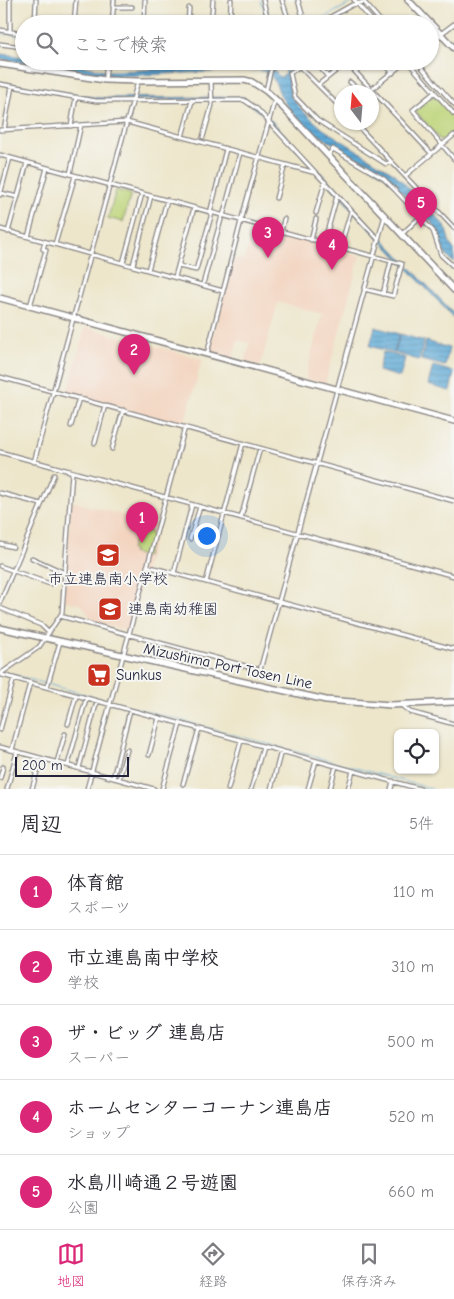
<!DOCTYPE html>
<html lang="ja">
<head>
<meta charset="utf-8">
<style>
  body { margin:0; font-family:"Comic Neue","Klee One",sans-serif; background:#f7f7f7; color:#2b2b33 }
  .controls { position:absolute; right:15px; bottom:15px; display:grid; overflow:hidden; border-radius:8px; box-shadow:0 1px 4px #0004 }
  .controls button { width:45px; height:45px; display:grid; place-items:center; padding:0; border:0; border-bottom:1px solid #e1e1e2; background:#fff; color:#2b2b33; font:25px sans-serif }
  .compass { position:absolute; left:334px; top:85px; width:45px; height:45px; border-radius:50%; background:#fff; box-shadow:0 1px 4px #0004; rotate:344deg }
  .scale { position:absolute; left:15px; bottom:12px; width:114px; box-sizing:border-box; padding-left:5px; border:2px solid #22223b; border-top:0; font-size:14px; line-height:18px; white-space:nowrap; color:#22223b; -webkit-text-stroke:4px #f6f6f2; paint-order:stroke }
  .you { position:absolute; left:206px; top:535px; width:18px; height:18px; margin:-12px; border:4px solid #fff; border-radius:50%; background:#1a73e8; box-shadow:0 0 0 8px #1a73e833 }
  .badge { display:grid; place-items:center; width:32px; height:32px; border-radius:50%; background:#db2777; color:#fff; font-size:16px; font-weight:700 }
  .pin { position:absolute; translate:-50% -41px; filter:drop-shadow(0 1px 2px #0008) }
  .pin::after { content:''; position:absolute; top:26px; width:18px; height:15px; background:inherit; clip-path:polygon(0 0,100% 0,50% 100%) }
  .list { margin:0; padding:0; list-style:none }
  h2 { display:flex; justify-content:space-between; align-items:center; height:65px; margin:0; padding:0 20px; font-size:21px }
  h2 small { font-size:16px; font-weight:400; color:#7c7c81 }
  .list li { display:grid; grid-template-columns:32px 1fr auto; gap:15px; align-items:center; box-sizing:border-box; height:75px; padding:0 20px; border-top:1px solid #e1e1e2 }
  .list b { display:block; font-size:19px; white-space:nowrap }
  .list p { margin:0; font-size:16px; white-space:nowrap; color:#7c7c81 }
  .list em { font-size:16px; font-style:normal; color:#7c7c81 }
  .icon { flex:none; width:28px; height:28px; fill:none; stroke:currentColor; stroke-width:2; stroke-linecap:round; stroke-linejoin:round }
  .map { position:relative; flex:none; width:454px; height:789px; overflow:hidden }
  .search { position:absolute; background:#fff; box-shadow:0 1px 4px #0004; left:15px; right:15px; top:15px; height:55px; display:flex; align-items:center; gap:12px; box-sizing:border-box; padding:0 18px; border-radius:28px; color:#7c7c81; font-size:19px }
  .sheet { height:440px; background:#fff }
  nav { display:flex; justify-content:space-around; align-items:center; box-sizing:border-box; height:70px; border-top:1px solid #e1e1e2; background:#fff; font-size:14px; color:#7c7c81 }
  nav a { display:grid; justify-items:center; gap:2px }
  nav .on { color:#db2777 }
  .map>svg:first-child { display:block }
  .built { fill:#f3d4bf }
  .green { fill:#bdd479; stroke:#707b5a }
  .water { fill:url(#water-rules); stroke:#406689 }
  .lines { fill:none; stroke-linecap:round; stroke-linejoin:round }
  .stream { stroke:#5faad7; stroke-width:1 }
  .street-casing { stroke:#888483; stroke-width:5.5 }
  .secondary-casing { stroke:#888483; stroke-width:8 }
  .street { stroke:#fff; stroke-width:3 }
  .secondary { stroke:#fff; stroke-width:5 }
  .labels { text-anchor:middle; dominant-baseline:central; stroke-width:4; stroke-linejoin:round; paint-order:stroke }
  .poi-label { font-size:15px; fill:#22223b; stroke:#f6f6f2; text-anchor:start }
  .street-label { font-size:15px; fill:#22223b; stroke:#f6f6f2 }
</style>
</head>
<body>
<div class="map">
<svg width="454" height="789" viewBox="0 0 454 789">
  <defs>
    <pattern id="water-rules" width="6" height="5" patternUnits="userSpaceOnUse" patternTransform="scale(1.25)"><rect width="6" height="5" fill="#5faad7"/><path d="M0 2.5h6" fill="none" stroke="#4e8ab0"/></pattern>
  </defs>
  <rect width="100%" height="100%" fill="#f6f6f2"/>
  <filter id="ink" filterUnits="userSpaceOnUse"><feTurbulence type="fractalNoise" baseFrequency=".02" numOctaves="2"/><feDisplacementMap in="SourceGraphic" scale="10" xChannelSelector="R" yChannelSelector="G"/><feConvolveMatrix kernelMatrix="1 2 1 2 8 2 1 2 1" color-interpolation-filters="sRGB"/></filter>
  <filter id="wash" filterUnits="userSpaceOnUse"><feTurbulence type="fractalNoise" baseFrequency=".0096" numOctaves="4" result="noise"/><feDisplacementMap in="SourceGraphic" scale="20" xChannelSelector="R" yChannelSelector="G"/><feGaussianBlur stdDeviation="1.12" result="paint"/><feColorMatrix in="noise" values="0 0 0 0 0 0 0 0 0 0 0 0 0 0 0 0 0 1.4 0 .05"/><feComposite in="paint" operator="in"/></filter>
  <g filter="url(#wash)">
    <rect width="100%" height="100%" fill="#ede6cb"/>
    <!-- built -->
    <path class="built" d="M 253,226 L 360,256 L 325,384 L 305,379 L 322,314 L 278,302 L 260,367 L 245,362 L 250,343 L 238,340 L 233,359 L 212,354 L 210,350 L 233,258 L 244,260 Z
      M 85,327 L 202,359 L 184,425 L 67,394 Z
      M 75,502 L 158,525 L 128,631 L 93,621 L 82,605 L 64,600 L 71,504 Z"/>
    <!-- green -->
    <path class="green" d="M 434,95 L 454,115 L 454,132 L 441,141 L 415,111 Z
      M 116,190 L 131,194 L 123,222 L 108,218 Z
      M 140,529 L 151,532 L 150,535 L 152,535 L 146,557 L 132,553 L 133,550 L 131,550 L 137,530 L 139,531 Z"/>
    <!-- water -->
    <path class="water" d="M 0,54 L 24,57 L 24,61 L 53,61 L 109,71 L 122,71 L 261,65 L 272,69 L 280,77 L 285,75 L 284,68 L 279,61 L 281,61 L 287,70 L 291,97 L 304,112 L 323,129 L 395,174 L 445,226 L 450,244 L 454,250 L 454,263 C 451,260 446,256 444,252 C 441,245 441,236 437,230 C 426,214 409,199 395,185 C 363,153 313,143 285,103 C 275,89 278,70 254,70 L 116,76 L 0,59 Z
      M 0,82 L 98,98 L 243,97 L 257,107 L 270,119 L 454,314 L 454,318 L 267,118 L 244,99 L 96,100 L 0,83 Z
      M 375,327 L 399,334 L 394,353 L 370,346 Z
      M 400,334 L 424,341 L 419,360 L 395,353 Z
      M 426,341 L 449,348 L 445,366 L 421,360 Z
      M 383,352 L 405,358 L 400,377 L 378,371 Z
      M 433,366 L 454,372 L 450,391 L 428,385 Z"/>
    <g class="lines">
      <!-- stream -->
      <path class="stream" d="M 261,0 L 266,18
        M 312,24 L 353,2
        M 0,33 L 24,36
        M 6,673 L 109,701
        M 113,702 L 432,789"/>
    </g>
  </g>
  <g filter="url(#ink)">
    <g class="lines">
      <!-- street casing -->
      <g class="street-casing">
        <path id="street" d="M 263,0 L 269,24
          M 282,0 L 290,24
          M 298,0 L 305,24
          M 354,0 L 375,24
          M 113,7 L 132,7
          M 331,17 L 337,24
          M 35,24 L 36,0
          M 74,24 L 76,0
          M 112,24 L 114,0
          M 144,24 L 145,0
          M 188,24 L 189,8
          M 211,24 L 213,0
          M 230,24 L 231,0
          M 318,24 L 352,5 L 364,2 L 383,24
          M 0,30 L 24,34
          M 10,32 L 10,0
          M 430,42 L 454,24
          M 0,44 L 24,47
          M 297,61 L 301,68 L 342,109
          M 345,61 L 431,153
          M 382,61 L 393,73
          M 407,61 L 454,114
          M 416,61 L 454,104
          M 318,65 L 328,77
          M 300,66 L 290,73 L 295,97 L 317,120 L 386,164 L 391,162
          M 105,80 L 107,61
          M 350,82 L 360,92
          M 0,84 L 96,101 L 244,100 L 257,109 L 315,172
          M 318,85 L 347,62
          M 266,90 L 273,61
          M 368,92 L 406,61
          M 435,92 L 413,110 L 454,159
          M 354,122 L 454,228
          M 71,126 L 76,97
          M 0,130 L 127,122 L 316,173 L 378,239
          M 4,130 L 12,86
          M 182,137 L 192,101
          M 203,137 L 212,105 L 211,80
          M 0,155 L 402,264 L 393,296 L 364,289
          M 328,155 L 333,149 L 384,179 L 395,190 L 433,231 L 441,255 L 454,267
          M 70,174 L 81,125
          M 405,176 L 454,135
          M 1,193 L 18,197
          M 0,195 L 10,158
          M 276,198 L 285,165
          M 210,213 L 226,149
          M 316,213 L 325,182
          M 223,216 L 240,153
          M 0,229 L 223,291
          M 8,232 L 27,163
          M 281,232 L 284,219
          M 402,234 L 420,217
          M 28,237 L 47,168
          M 311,240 L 316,219
          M 324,243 L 337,196
          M 55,244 L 75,176
          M 340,248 L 351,211
          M 123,263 L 142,194
          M 133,265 L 151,196
          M 178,266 L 196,270 L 212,213
          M 148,270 L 167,200
          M 175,277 L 194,208
          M 203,284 L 222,216
          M 383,294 L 391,261
          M 30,306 L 46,250 L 43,249 L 45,242
          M 207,354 L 241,221 L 275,99
          M 0,377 L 454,501
          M 71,426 L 79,398
          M 95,443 L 105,405
          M 112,449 L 123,410
          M 0,452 L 454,576
          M 34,462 L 138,81
          M 0,493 L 41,504
          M 241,518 L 260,448
          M 190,539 L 200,507
          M 0,544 L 13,547
          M 32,558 L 65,573
          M 0,566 L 50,584
          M 147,566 L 454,649
          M 174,573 L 192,505
          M 206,582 L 243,443
          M 0,602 L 54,475
          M 0,608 L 41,625 L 49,633
          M 60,616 L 260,670 L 385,215
          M 0,674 L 39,647 L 62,613 L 72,472
          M 2,675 L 420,789
          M 47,687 L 60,642
          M 401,705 L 410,712 L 454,724
          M 68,724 L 76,696
          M 0,730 L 14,678
          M 0,747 L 154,789
          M 12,750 L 30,683
          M 149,755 L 159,718
          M 57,762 L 65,734
          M 68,765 L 86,699
          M 79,768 L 97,701
          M 0,778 L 3,767
          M 113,778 L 130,710
          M 119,779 L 127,750
          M 183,784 L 199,729
          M 7,789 L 17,752
          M 32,789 L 41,758
          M 87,789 L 185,427
          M 162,789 L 180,724
          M 228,789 L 241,741
          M 251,789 L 263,747
          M 271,789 L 281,751
          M 308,789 L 316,761
          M 330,789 L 336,766
          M 348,789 L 353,771
          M 391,789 L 393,781"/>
      </g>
      <!-- secondary casing -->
      <g class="secondary-casing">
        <path id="secondary" d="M 408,0 L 454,48
          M 0,64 L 105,80 L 138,81 L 244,80 L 252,82 L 266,91 L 275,99 L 454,290
          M 0,298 L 454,421
          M 0,628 L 326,700 L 391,705 L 454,702"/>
      </g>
      <!-- street -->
      <use href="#street" class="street"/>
      <!-- secondary -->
      <use href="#secondary" class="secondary"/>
    </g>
  </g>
  <!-- icons -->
  <defs>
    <g id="school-square" transform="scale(1.25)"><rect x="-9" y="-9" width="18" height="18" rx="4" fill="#c8321e" stroke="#f6f6f2"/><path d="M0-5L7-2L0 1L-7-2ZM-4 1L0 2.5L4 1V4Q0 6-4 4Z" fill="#fff"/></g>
    <g id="supermarket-square" transform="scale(1.25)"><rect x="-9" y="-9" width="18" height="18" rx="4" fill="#c8321e" stroke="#f6f6f2"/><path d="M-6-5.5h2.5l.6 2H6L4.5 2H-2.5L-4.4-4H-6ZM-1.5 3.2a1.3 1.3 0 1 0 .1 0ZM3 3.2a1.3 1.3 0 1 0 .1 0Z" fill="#fff"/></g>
  </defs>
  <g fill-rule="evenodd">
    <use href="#school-square" x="108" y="555"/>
    <use href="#school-square" x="110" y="609"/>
    <use href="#supermarket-square" x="99" y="675"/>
  </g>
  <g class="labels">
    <!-- poi labels -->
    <g class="poi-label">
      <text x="108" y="579" text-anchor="middle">市立連島南小学校</text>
      <text x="128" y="609">連島南幼稚園</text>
      <text x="116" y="675">Sunkus</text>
    </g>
    <!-- street labels -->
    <g class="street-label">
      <text transform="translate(228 666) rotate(12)">Mizushima Port Tosen Line</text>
    </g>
  </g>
</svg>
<div class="controls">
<button><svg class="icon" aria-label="locate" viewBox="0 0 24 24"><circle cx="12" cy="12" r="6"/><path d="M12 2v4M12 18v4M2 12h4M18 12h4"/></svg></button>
</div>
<svg class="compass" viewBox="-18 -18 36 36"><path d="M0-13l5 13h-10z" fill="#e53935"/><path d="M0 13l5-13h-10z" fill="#7c7c81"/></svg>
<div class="scale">200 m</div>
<div class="you"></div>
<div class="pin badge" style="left:142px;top:543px">1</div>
<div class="pin badge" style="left:134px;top:375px">2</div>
<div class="pin badge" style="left:268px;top:258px">3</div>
<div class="pin badge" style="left:332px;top:270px">4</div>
<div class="pin badge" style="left:421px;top:228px">5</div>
<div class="search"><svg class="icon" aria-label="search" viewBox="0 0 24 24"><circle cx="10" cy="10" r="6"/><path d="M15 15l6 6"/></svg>ここで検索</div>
</div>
<section class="sheet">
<h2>周辺<small>5件</small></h2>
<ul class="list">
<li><span class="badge">1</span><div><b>体育館</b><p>スポーツ</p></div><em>110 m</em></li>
<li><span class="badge">2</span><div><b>市立連島南中学校</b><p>学校</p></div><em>310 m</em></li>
<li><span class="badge">3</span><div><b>ザ・ビッグ 連島店</b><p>スーパー</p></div><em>500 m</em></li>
<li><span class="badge">4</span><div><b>ホームセンターコーナン連島店</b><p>ショップ</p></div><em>520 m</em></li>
<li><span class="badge">5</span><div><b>水島川崎通２号遊園</b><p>公園</p></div><em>660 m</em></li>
</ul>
</section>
<nav>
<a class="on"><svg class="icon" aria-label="map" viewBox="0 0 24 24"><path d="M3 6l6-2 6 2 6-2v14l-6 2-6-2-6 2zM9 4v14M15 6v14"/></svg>地図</a>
<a><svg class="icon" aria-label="directions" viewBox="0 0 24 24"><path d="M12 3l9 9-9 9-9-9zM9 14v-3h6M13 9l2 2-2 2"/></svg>経路</a>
<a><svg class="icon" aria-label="saved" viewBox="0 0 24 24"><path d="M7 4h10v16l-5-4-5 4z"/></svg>保存済み</a>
</nav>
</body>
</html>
